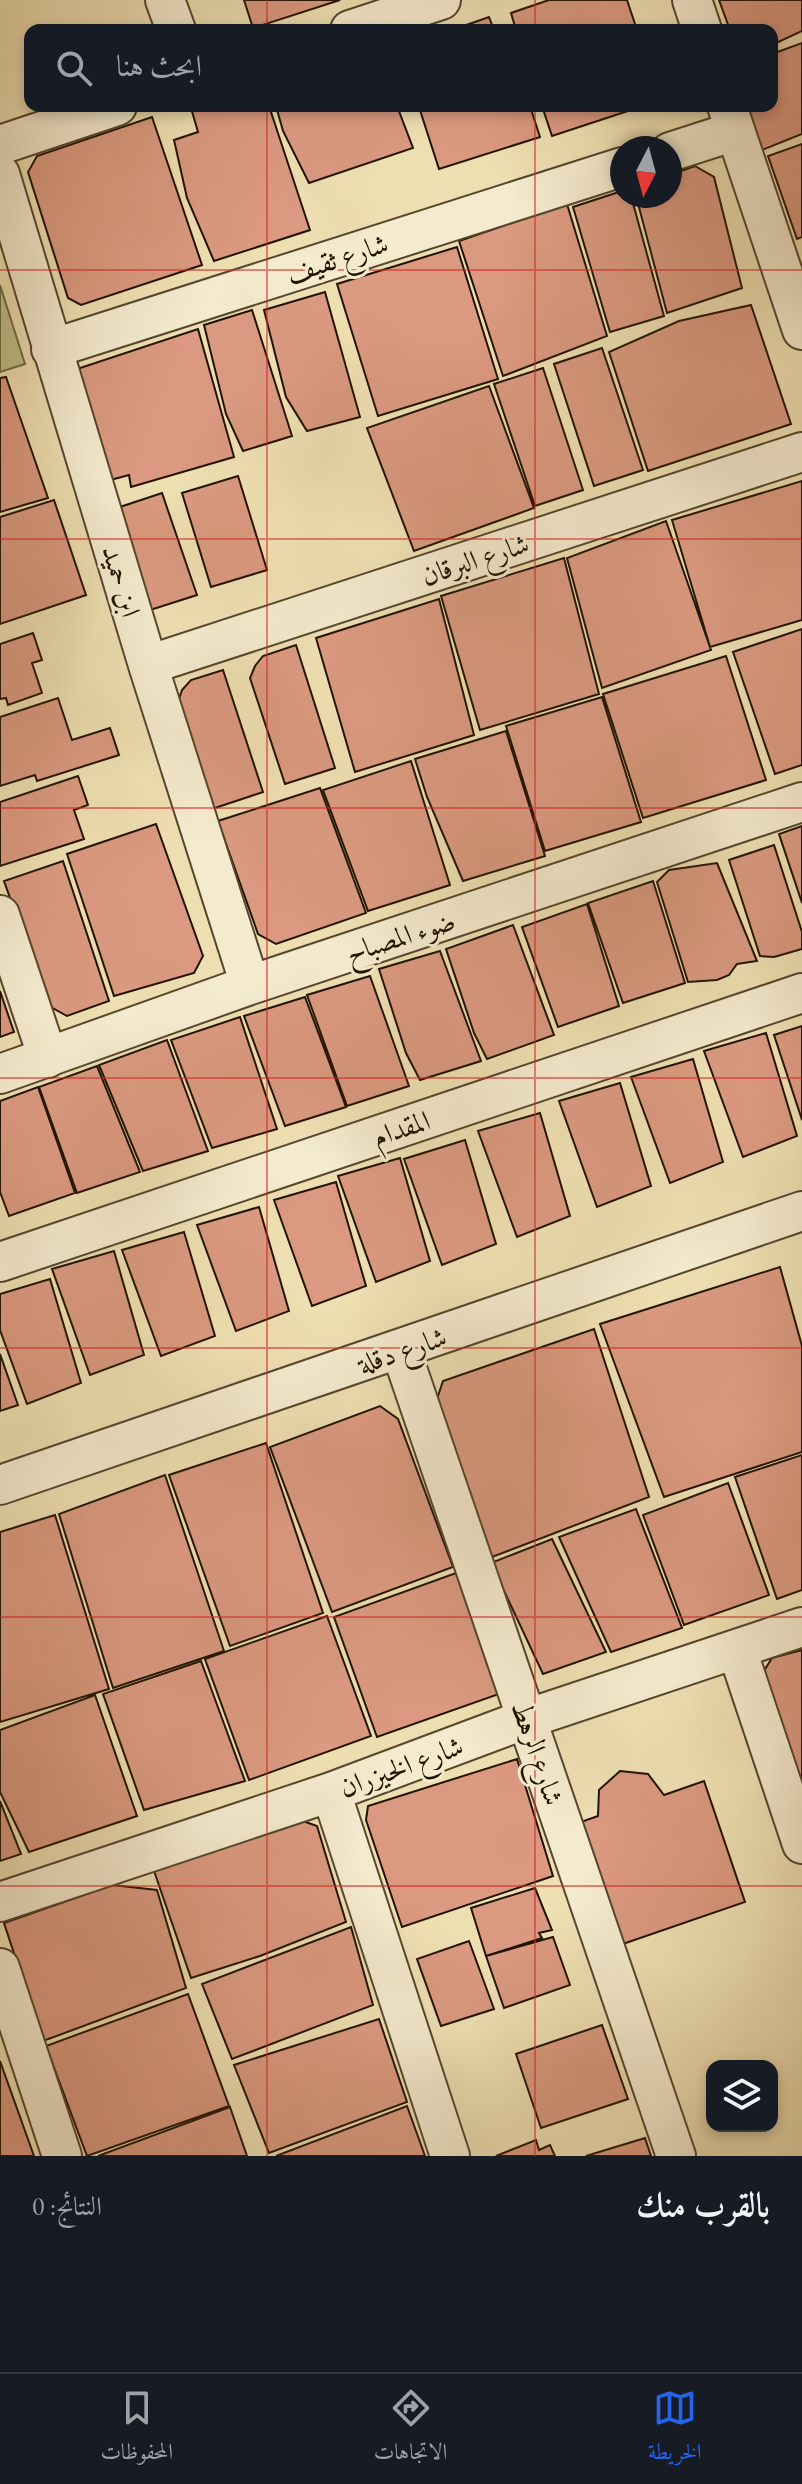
<!DOCTYPE html>
<html lang="ar">
<head>
<meta charset="utf-8">
<style>
  body { margin:0; font-family:"EB Garamond",Amiri,serif; background:#242831; color:#f1f3f6; direction:rtl }
  .controls { position:absolute; right:24px; bottom:24px; display:grid; overflow:hidden; border-radius:16px; box-shadow:0 4px 12px #0003 }
  .controls button { width:72px; height:72px; display:grid; place-items:center; padding:0; border:0; border-bottom:2px solid #363941; background:#171b24; color:#f1f3f6; font:40px sans-serif }
  .compass { position:absolute; left:610px; top:136px; width:72px; height:72px; border-radius:50%; background:#171b24; box-shadow:0 4px 12px #0003; rotate:186deg }
  .list { margin:0; padding:0; list-style:none }
  h2 { display:flex; justify-content:space-between; align-items:center; height:104px; margin:0; padding:0 32px; font-size:34px }
  h2 small { font-size:26px; font-weight:400; color:#9ea1a6 }
  .icon { flex:none; width:44px; height:44px; fill:none; stroke:currentColor; stroke-width:2; stroke-linecap:round; stroke-linejoin:round }
  .map { position:relative; flex:none; width:802px; height:2156px; overflow:hidden; direction:ltr }
  .search { position:absolute; background:#171b24; box-shadow:0 4px 12px #0003; left:24px; right:24px; top:24px; height:88px; display:flex; align-items:center; gap:20px; box-sizing:border-box; padding:0 28px; border-radius:16px; color:#9ea1a6; font-size:30px }
  .sheet { height:216px; background:#171b24 }
  nav { display:flex; justify-content:space-around; align-items:center; box-sizing:border-box; height:112px; border-top:2px solid #363941; background:#171b24; font-size:22px; color:#9ea1a6 }
  nav a { display:grid; justify-items:center; gap:4px }
  nav .on { color:#2563eb }
  .map>svg:first-child { display:block }
  .green { fill:#bfc088; stroke:#706a44; stroke-width:2 }
  .building { fill:#da9980; stroke:#221301; stroke-width:2 }
  .lines { fill:none; stroke-linecap:round; stroke-linejoin:round }
  .minor-casing { stroke:#55462d; stroke-width:42 }
  .minor { stroke:#f4eacd; stroke-width:38 }
  .grid { fill:none; stroke:#d62828; stroke-width:2; stroke-opacity:0.55 }
  .labels { text-anchor:middle; dominant-baseline:central; stroke-width:6; stroke-linejoin:round; paint-order:stroke }
  .street-label { font-size:28px; fill:#221301; stroke:#f4eacd }
</style>
</head>
<body>
<div class="map">
<svg width="802" height="2156" viewBox="0 0 802 2156">
  <rect width="100%" height="100%" fill="#eedfb2"/>
  <filter id="stains"><feTurbulence type="fractalNoise" baseFrequency=".0025" numOctaves="4"/><feColorMatrix values="0 0 0 0 .2 0 0 0 0 .09 0 0 0 0 .02 0 0 0 .5 -.17"/></filter>
  <radialGradient id="worn" r=".72"><stop offset=".6" stop-color="#630" stop-opacity="0"/><stop offset="1" stop-color="#630" stop-opacity=".3"/></radialGradient>
  <!-- green -->
  <path class="green" d="M 0,285 L 25,364 L 0,372 Z"/>
  <!-- building -->
  <path class="building" d="M 244,0 L 340,0 L 253,28 Z
    M 549,0 L 627,0 L 637,30 L 516,30 L 511,13 Z
    M 719,0 L 802,0 L 802,31 L 772,45 L 772,30 L 730,30 Z
    M 489,17 L 494,30 L 452,30 Z
    M 802,43 L 802,134 L 762,150 L 745,106 L 772,106 L 772,54 Z
    M 198,106 L 269,106 L 310,230 L 214,261 L 187,198 L 174,140 L 198,132 L 191,108 Z
    M 276,106 L 397,106 L 413,148 L 309,183 L 283,131 Z
    M 530,106 L 540,137 L 439,169 L 419,107 Z
    M 542,106 L 643,106 L 552,136 Z
    M 152,117 L 202,265 L 81,305 L 68,298 L 28,172 L 37,156 Z
    M 802,144 L 802,237 L 797,239 L 768,156 Z
    M 695,166 L 714,177 L 742,288 L 667,313 L 636,196 L 670,196 L 670,175 Z
    M 622,191 L 622,196 L 631,196 L 664,316 L 610,332 L 573,207 Z
    M 567,204 L 607,336 L 503,376 L 459,241 Z
    M 457,247 L 498,379 L 378,416 L 337,284 Z
    M 325,292 L 360,417 L 307,431 L 286,397 L 264,310 Z
    M 751,305 L 791,424 L 648,471 L 609,352 L 679,321 Z
    M 252,310 L 292,436 L 243,451 L 226,414 L 204,325 Z
    M 198,329 L 234,457 L 131,487 L 129,475 L 103,482 L 76,394 L 80,368 Z
    M 602,348 L 643,470 L 594,486 L 554,364 Z
    M 543,368 L 583,490 L 535,506 L 494,384 Z
    M 6,377 L 48,498 L 0,512 L 0,378 Z
    M 489,386 L 534,508 L 414,551 L 367,428 Z
    M 238,476 L 267,570 L 211,587 L 182,493 Z
    M 802,481 L 802,620 L 710,647 L 672,520 Z
    M 162,493 L 197,595 L 147,611 L 114,509 Z
    M 54,500 L 86,595 L 0,624 L 0,517 Z
    M 666,521 L 711,650 L 602,688 L 567,558 Z
    M 564,558 L 599,694 L 480,730 L 441,596 Z
    M 439,599 L 474,735 L 355,772 L 316,638 Z
    M 802,629 L 802,765 L 775,774 L 733,652 Z
    M 33,633 L 42,660 L 32,663 L 42,693 L 8,705 L 6,698 L 0,699 L 0,644 Z
    M 296,645 L 335,768 L 285,784 L 250,678 L 255,666 L 263,656 Z
    M 726,656 L 766,780 L 643,818 L 603,694 Z
    M 223,670 L 263,792 L 212,809 L 178,702 L 182,690 L 191,680 Z
    M 602,697 L 641,822 L 545,851 L 506,726 Z
    M 58,698 L 72,740 L 110,728 L 119,755 L 37,781 L 35,775 L 0,786 L 0,717 Z
    M 506,731 L 545,856 L 463,881 L 427,797 L 415,759 Z
    M 411,761 L 450,885 L 368,911 L 323,790 Z
    M 78,776 L 88,805 L 74,810 L 84,839 L 0,866 L 0,802 Z
    M 320,788 L 366,913 L 276,944 L 258,934 L 218,821 Z
    M 156,824 L 203,956 L 194,973 L 114,996 L 67,854 Z
    M 802,826 L 802,903 L 779,834 Z
    M 774,845 L 802,932 L 802,949 L 774,957 L 760,956 L 729,860 Z
    M 63,861 L 109,1001 L 67,1016 L 49,1006 L 4,881 Z
    M 717,863 L 757,961 L 737,964 L 729,975 L 717,980 L 688,982 L 657,882 L 669,870 Z
    M 653,881 L 685,983 L 623,1003 L 588,903 Z
    M 587,904 L 619,1006 L 558,1027 L 522,927 Z
    M 513,925 L 554,1035 L 487,1059 L 474,1033 L 446,949 Z
    M 440,951 L 481,1061 L 420,1080 L 406,1053 L 379,969 Z
    M 370,976 L 409,1086 L 347,1106 L 307,995 Z
    M 0,991 L 14,1032 L 0,1037 Z
    M 305,997 L 346,1107 L 285,1126 L 244,1016 Z
    M 240,1017 L 277,1129 L 212,1148 L 171,1040 Z
    M 802,1026 L 802,1120 L 774,1035 Z
    M 766,1033 L 797,1136 L 743,1157 L 704,1051 Z
    M 167,1040 L 208,1151 L 143,1171 L 99,1065 Z
    M 693,1059 L 723,1162 L 670,1183 L 631,1077 Z
    M 97,1066 L 140,1172 L 77,1193 L 39,1087 Z
    M 620,1083 L 651,1186 L 597,1207 L 559,1101 Z
    M 38,1087 L 75,1193 L 9,1216 L 0,1192 L 0,1101 Z
    M 540,1113 L 570,1216 L 517,1237 L 478,1131 Z
    M 465,1140 L 496,1244 L 442,1265 L 404,1159 Z
    M 400,1158 L 430,1261 L 376,1282 L 338,1176 Z
    M 336,1182 L 366,1286 L 312,1306 L 274,1200 Z
    M 259,1207 L 289,1311 L 236,1331 L 197,1225 Z
    M 184,1232 L 215,1336 L 161,1356 L 122,1250 Z
    M 114,1251 L 144,1355 L 90,1375 L 52,1269 Z
    M 780,1267 L 802,1346 L 802,1452 L 664,1497 L 600,1324 Z
    M 50,1279 L 81,1383 L 27,1404 L 0,1330 L 0,1294 Z
    M 594,1329 L 649,1497 L 492,1557 L 436,1402 L 443,1381 Z
    M 0,1354 L 18,1405 L 0,1411 Z
    M 380,1406 L 398,1419 L 453,1567 L 332,1612 L 270,1447 Z
    M 266,1443 L 323,1613 L 230,1646 L 169,1475 Z
    M 802,1455 L 802,1590 L 777,1599 L 735,1477 Z
    M 165,1475 L 224,1651 L 113,1688 L 59,1514 Z
    M 728,1483 L 769,1595 L 684,1625 L 643,1515 Z
    M 636,1509 L 682,1628 L 611,1652 L 559,1537 Z
    M 55,1515 L 109,1689 L 0,1722 L 0,1532 Z
    M 552,1539 L 606,1652 L 543,1674 L 491,1563 Z
    M 456,1573 L 499,1694 L 377,1737 L 334,1617 Z
    M 327,1616 L 371,1736 L 249,1780 L 205,1659 Z
    M 802,1650 L 802,1787 L 762,1674 L 772,1658 Z
    M 201,1661 L 245,1781 L 144,1810 L 103,1694 Z
    M 95,1695 L 137,1816 L 29,1852 L 0,1792 L 0,1730 Z
    M 517,1759 L 553,1876 L 402,1927 L 366,1820 L 368,1806 Z
    M 620,1771 L 648,1774 L 664,1795 L 704,1781 L 745,1902 L 620,1945 L 578,1823 L 598,1816 L 599,1790 Z
    M 0,1801 L 21,1854 L 0,1861 Z
    M 303,1821 L 317,1826 L 346,1922 L 260,1956 L 191,1978 L 154,1871 Z
    M 112,1885 L 157,1890 L 186,1988 L 43,2041 L 4,1923 Z
    M 535,1888 L 552,1930 L 539,1933 L 542,1938 L 486,1956 L 471,1908 Z
    M 351,1927 L 373,2005 L 232,2059 L 202,1984 Z
    M 553,1937 L 570,1985 L 504,2008 L 486,1956 Z
    M 469,1941 L 494,2009 L 441,2026 L 417,1959 Z
    M 188,1994 L 229,2106 L 87,2156 L 46,2046 Z
    M 379,2019 L 407,2102 L 269,2153 L 234,2065 Z
    M 602,2025 L 628,2099 L 541,2128 L 516,2054 Z
    M 0,2061 L 34,2156 L 0,2156 Z
    M 407,2106 L 425,2156 L 276,2156 Z
    M 230,2107 L 247,2156 L 98,2156 Z
    M 645,2138 L 651,2156 L 586,2156 Z
    M 536,2140 L 539,2150 L 550,2145 L 555,2156 L 496,2156 Z"/>
  <g class="lines">
    <!-- minor casing -->
    <g class="minor-casing">
      <path id="minor" d="M 165,0 L 176,30
        M 692,0 L 702,30
        M 350,30 L 441,0
        M 727,106 L 802,330
        M 0,145 L 117,106
        M 670,152 L 735,131
        M 0,174 L 148,665 L 250,985
        M 51,349 L 622,167
        M 148,665 L 802,452
        M 0,915 L 48,1058
        M 0,1074 L 250,985 L 802,802
        M 0,1262 L 802,993
        M 401,1351 L 676,2156
        M 0,1485 L 802,1211
        M 737,1650 L 802,1844
        M 331,1792 L 450,2156
        M 0,1902 L 331,1792 L 526,1719 L 802,1627
        M 0,1968 L 62,2156"/>
    </g>
    <!-- minor -->
    <use href="#minor" class="minor"/>
  </g>
  <!-- grid -->
  <path class="grid" d="M 267,0 L 267,30M 535,0 L 535,30M 267,106 L 267,2156M 535,106 L 535,2156M 0,270 L 802,270M 0,539 L 802,539M 0,808 L 802,808M 0,1078 L 802,1078M 0,1348 L 802,1348M 0,1617 L 802,1617M 0,1886 L 802,1886"/>
  <g class="labels">
    <!-- street labels -->
    <g class="street-label">
      <text transform="translate(337 258) rotate(-18)">شارع ثقيف</text>
      <text transform="translate(475 559) rotate(-18)">شارع البرقان</text>
      <text transform="translate(122 581) rotate(73)">ابن حميد</text>
      <text transform="translate(400 936) rotate(-18)">ضوء المصباح</text>
      <text transform="translate(401 1128) rotate(-19)">المقدام</text>
      <text transform="translate(402 1350) rotate(-19)">شارع دقلة</text>
      <text transform="translate(538 1753) rotate(71)">شارع الرهط</text>
      <text transform="translate(401 1766) rotate(-20)">شارع الخيزران</text>
    </g>
  </g>
  <rect width="100%" height="100%" filter="url(#stains)"/>
  <rect width="100%" height="100%" fill="url(#worn)"/>
</svg>
<div class="controls">
<button><svg class="icon" aria-label="layers" viewBox="0 0 24 24"><path d="M12 4l9 5-9 5-9-5zM3 14l9 5 9-5"/></svg></button>
</div>
<svg class="compass" viewBox="-18 -18 36 36"><path d="M0-13l5 13h-10z" fill="#e53935"/><path d="M0 13l5-13h-10z" fill="#9ea1a6"/></svg>
<div class="search"><svg class="icon" aria-label="search" viewBox="0 0 24 24"><circle cx="10" cy="10" r="6"/><path d="M15 15l6 6"/></svg>ابحث هنا</div>
</div>
<section class="sheet">
<h2>بالقرب منك<small>النتائج: 0</small></h2>
<ul class="list">
</ul>
</section>
<nav>
<a class="on"><svg class="icon" aria-label="map" viewBox="0 0 24 24"><path d="M3 6l6-2 6 2 6-2v14l-6 2-6-2-6 2zM9 4v14M15 6v14"/></svg>الخريطة</a>
<a><svg class="icon" aria-label="directions" viewBox="0 0 24 24"><path d="M12 3l9 9-9 9-9-9zM9 14v-3h6M13 9l2 2-2 2"/></svg>الاتجاهات</a>
<a><svg class="icon" aria-label="saved" viewBox="0 0 24 24"><path d="M7 4h10v16l-5-4-5 4z"/></svg>المحفوظات</a>
</nav>
</body>
</html>
